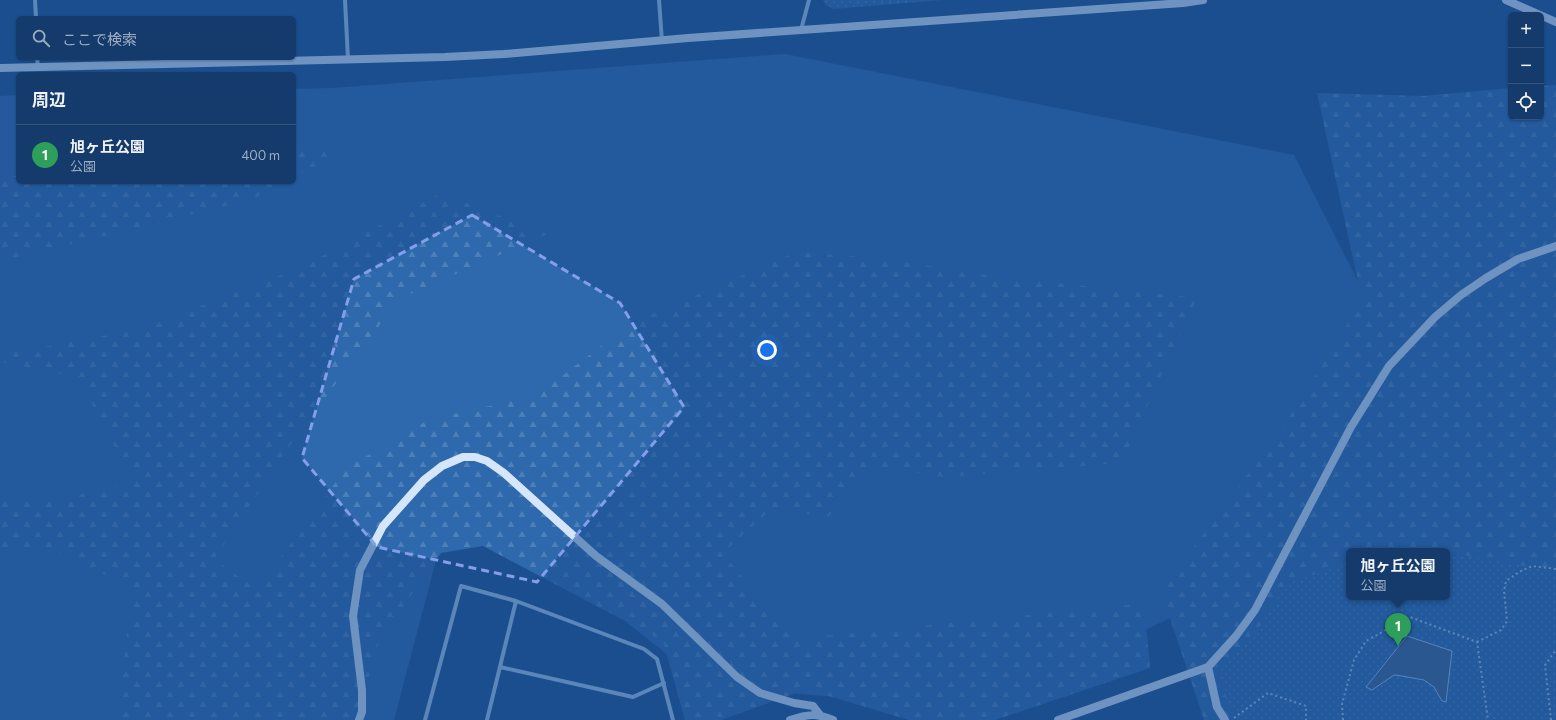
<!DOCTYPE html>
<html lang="ja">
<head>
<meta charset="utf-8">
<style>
  body { margin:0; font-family:Commissioner,"Noto Sans JP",sans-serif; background:#1d4271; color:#f1f3f6 }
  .controls { position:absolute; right:12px; top:12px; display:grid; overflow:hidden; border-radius:6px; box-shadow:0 1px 3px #0004 }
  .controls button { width:36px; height:36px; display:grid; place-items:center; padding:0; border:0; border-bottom:1px solid #33557e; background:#143b6b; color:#f1f3f6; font:20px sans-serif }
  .you { position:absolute; left:767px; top:350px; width:14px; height:14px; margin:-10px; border:3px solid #fff; border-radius:50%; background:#1a73e8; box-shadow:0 0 0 6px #1a73e833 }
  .badge { display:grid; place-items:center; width:26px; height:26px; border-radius:50%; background:#bca0f2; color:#fff; font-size:13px; font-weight:700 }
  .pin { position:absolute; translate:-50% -33px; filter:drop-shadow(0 1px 2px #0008) }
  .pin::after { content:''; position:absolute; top:21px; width:14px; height:12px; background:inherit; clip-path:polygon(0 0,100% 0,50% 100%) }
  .popup { position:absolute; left:1346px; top:548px; width:104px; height:52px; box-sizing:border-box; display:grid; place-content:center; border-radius:6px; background:#143b6b; filter:drop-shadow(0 1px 3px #0005); font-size:13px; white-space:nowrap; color:#9dadc1 }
  .popup b { font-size:15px; color:#f1f3f6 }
  .popup::after { content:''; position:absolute; left:50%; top:100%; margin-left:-8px; border:8px solid transparent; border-top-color:#143b6b }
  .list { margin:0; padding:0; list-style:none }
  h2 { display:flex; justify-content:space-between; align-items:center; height:52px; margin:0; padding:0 16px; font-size:17px }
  h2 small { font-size:13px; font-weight:400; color:#9dadc1 }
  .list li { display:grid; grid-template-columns:26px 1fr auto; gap:12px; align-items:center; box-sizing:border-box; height:60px; padding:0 16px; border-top:1px solid #33557e }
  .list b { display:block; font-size:15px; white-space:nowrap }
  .list p { margin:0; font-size:13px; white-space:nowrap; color:#9dadc1 }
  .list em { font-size:13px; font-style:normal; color:#9dadc1 }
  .icon { flex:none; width:22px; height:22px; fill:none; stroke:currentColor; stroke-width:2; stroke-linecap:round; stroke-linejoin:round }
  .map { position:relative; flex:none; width:1556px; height:720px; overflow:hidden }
  .search { position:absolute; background:#143b6b; box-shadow:0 1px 3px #0004; left:16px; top:16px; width:280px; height:44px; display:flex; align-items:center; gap:10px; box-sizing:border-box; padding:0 14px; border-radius:6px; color:#9dadc1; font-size:15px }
  .panel { position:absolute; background:#143b6b; box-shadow:0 1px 3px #0004; left:16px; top:72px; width:280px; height:112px; border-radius:6px }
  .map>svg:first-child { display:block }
  .green { fill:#2e69ad }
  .forest { fill:url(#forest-firs); fill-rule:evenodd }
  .park { fill:url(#park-dots) }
  .water { fill:#3c6290; stroke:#9cc4f0 }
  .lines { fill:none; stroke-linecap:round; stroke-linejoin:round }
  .path { stroke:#a9c9ee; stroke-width:2; stroke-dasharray:2 3; stroke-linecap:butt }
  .street { stroke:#a9c9ee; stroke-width:4 }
  .secondary { stroke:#d6e6fa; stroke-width:8 }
  .marked { fill:none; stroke:#839eea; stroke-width:3; stroke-dasharray:8 5; stroke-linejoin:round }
</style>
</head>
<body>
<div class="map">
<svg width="1556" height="720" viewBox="0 0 1556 720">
  <defs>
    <pattern id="forest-firs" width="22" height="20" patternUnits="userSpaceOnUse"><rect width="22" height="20" fill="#2e69ad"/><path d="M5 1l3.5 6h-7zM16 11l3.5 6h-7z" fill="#4d80b9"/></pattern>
    <pattern id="park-dots" width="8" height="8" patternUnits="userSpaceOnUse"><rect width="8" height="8" fill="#2e69ad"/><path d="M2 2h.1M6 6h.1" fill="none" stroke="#4d80b9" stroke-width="1.8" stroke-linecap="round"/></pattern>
  </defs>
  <rect width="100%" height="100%" fill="#1b4f8f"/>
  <!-- green -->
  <path class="green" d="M 785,54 L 1294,155 L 1382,329 L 1204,602 L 979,709 L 707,686 L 509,529 L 444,530 L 394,720 L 0,720 L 0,96 L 18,95 L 18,182 L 294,182 L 294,89 L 333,88 Z"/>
  <!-- forest -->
  <path class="forest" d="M 1556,85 L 1556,607 L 1539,720 L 1204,720 L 1161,591 L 1283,427 L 1362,300 L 1317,93 L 1423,96 L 1511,88 L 1511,117 L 1541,117 L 1541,86 ZM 1349,551 L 1447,551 L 1447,597 L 1349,597 Z
    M 294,146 L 344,151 L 294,177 Z
    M 18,175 L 18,182 L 284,182 L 253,199 L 108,235 L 0,261 L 0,181 Z
    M 441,193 L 547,234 L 399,299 L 287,449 L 214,559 L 257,590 L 346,468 L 428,420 L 537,395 L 630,324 L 796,252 L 876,258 L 994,276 L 1197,298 L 1121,463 L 945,477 L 871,466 L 828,517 L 771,509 L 723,553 L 793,639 L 1144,603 L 1150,668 L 995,720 L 909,720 L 829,696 L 802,691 L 721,720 L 685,720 L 663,641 L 483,546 L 441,553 L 379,640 L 357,720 L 123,720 L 118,717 L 132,588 L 53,549 L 0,553 L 0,501 L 37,503 L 134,483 L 78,377 L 0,362 L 0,355 L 141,329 L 297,269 Z"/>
  <!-- park -->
  <path class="park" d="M 823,0 L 942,0 L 833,9 L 826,5 Z
    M 1447,554 L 1463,555 L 1556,572 L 1556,720 L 1239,720 L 1227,703 L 1219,668 L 1261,625 L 1287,583 L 1349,564 L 1349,597 L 1447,597 Z"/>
  <!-- water -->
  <path class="water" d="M 1407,636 L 1452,651 L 1446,702 L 1442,701 L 1434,687 L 1424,680 L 1402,676 L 1394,675 L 1372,690 L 1366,687 Z"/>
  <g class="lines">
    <!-- path -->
    <path class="path" d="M 1477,642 L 1501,630 L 1507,621 L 1504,591 L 1506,581 L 1519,572 L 1532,566 L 1556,569
      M 1234,718 L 1268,693 L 1306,706 L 1306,720
      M 1343,720 L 1342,704 L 1354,660 L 1366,641 L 1410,617 L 1477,642 L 1488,720
      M 1551,720 L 1545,665 L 1556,650"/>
    <!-- street -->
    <path class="street" d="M 35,0 L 36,18
      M 345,0 L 348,59
      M 659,0 L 662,41
      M 801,30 L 809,0
      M 37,58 L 38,67
      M 500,667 L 633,697 L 664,683
      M 425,720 L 461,586 L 516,601 L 644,649 L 657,659 L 673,720
      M 487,720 L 516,601"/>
    <!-- secondary -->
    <path class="secondary" d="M 1506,0 L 1556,22
      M 0,68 L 445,57 L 504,54 L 688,38 L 1183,3 L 1203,0
      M 1208,667 L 1217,707 L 1225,720
      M 359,720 L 362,712 L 362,690 L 353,616 L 360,570 L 383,526 L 424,480 L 442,466 L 463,457 L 475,457 L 487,461 L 504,473 L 596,556 L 662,604 L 737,677 L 760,693 L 794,703 L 813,706 L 820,715
      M 790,720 C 808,714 816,713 833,720
      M 1058,720 L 1208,667 L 1236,636 L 1255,610 L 1351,427 L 1389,366 L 1435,317 L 1461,295 L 1486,278 L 1518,259 L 1556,246"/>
  </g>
  <!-- marked area -->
  <path d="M0 0H1556V720H0ZM 472,215 L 620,303 L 684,407 L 537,582 L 377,547 L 302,458 L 354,279 Z" fill="#1b4f8f" fill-opacity=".55" fill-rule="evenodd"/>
  <path class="marked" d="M 472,215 L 620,303 L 684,407 L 537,582 L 377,547 L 302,458 L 354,279 Z"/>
</svg>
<div class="controls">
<button>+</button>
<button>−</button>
<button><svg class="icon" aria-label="locate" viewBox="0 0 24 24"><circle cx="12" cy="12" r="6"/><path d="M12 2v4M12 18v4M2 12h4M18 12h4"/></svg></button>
</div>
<div class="you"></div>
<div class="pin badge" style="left:1398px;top:646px;background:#2e9e5b">1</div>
<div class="popup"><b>旭ヶ丘公園</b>公園</div>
<div class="search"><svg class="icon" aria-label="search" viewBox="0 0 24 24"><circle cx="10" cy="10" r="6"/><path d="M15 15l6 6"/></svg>ここで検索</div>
<section class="panel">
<h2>周辺<small></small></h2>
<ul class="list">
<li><span class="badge" style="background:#2e9e5b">1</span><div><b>旭ヶ丘公園</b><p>公園</p></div><em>400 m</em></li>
</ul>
</section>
</div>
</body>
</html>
